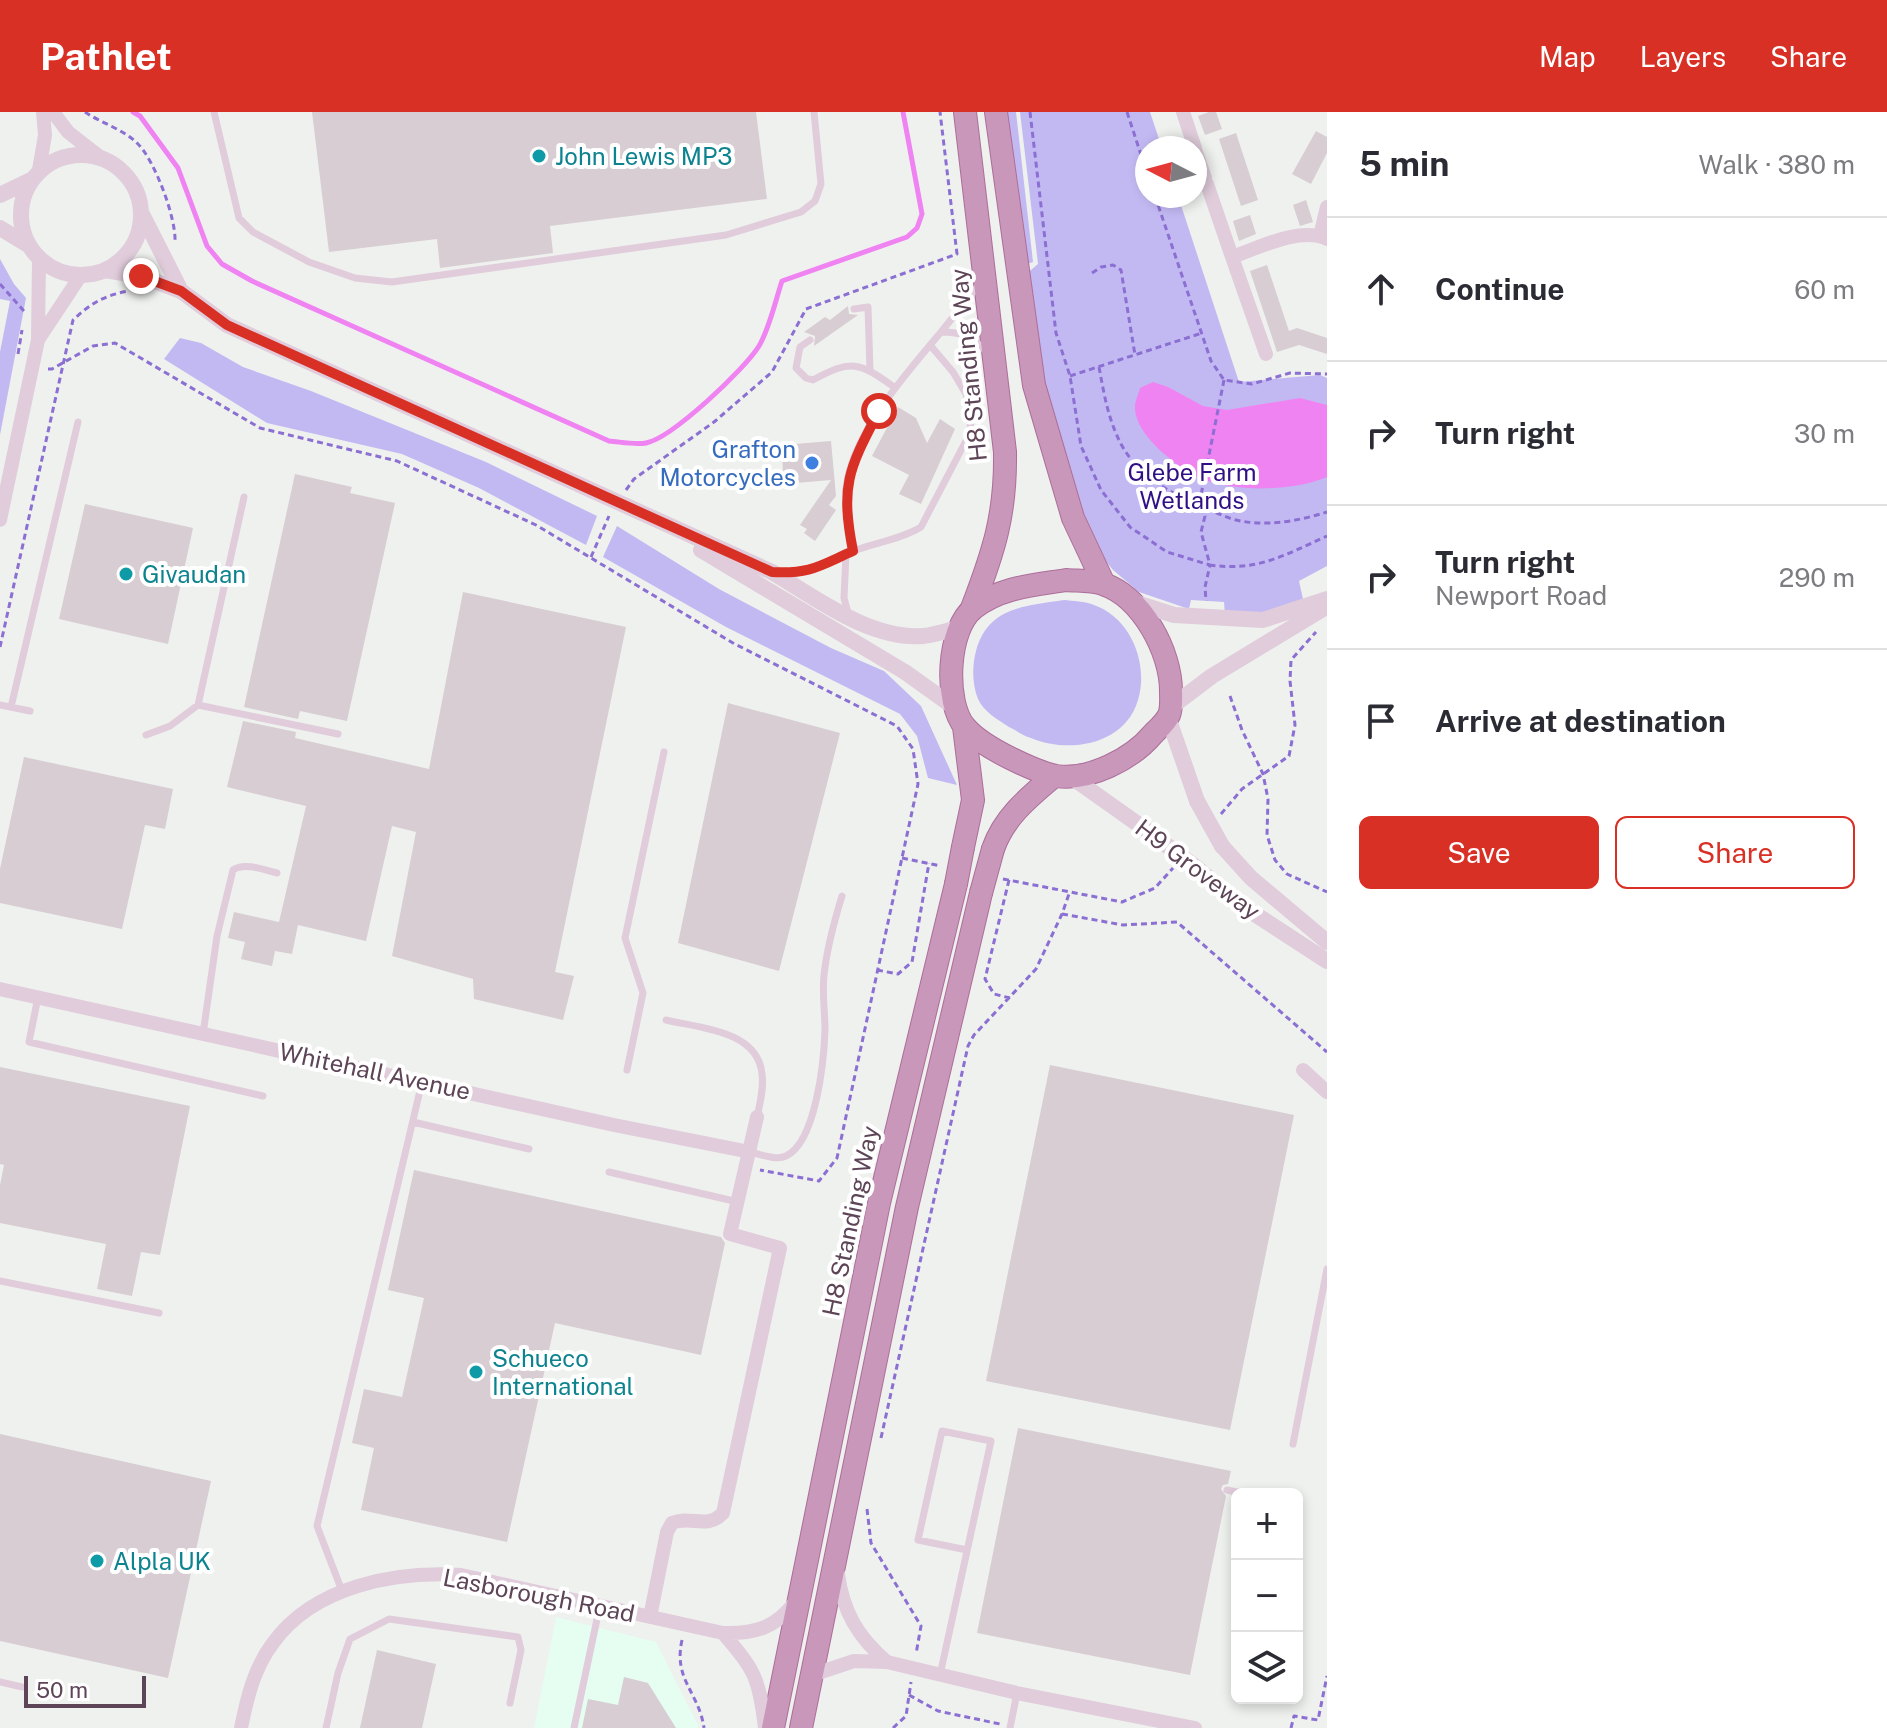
<!DOCTYPE html>
<html lang="en">
<head>
<meta charset="utf-8">
<style>
  body { margin:0; font-family:"Public Sans",sans-serif; background:#f7f7f7; color:#2b2b33 }
  .controls { position:absolute; right:24px; bottom:24px; display:grid; overflow:hidden; border-radius:12px; box-shadow:0 4px 12px #0003 }
  .controls button { width:72px; height:72px; display:grid; place-items:center; padding:0; border:0; border-bottom:2px solid #e1e1e2; background:#fff; color:#2b2b33; font:40px sans-serif }
  .compass { position:absolute; left:1135px; top:24px; width:72px; height:72px; border-radius:50%; background:#fff; box-shadow:0 4px 12px #0003; rotate:276deg }
  .scale { position:absolute; left:24px; bottom:20px; width:122px; box-sizing:border-box; padding-left:8px; border:4px solid #5d4557; border-top:0; font-size:22px; line-height:28px; white-space:nowrap; color:#5d4557; -webkit-text-stroke:6px #fff; paint-order:stroke }
  .stop { position:absolute; width:24px; height:24px; margin:-18px; border:6px solid #d93025; border-radius:50%; background:#fff }
  .stop.end { background:#d93025; border-color:#fff; box-shadow:0 2px 8px #0008 }
  .list { margin:0; padding:0; list-style:none }
  h2 { display:flex; justify-content:space-between; align-items:center; height:104px; margin:0; padding:0 32px; font-size:34px }
  h2 small { font-size:26px; font-weight:400; color:#7c7c81 }
  .list li { display:grid; grid-template-columns:52px 1fr auto; gap:24px; align-items:center; box-sizing:border-box; height:144px; padding:0 32px; border-top:2px solid #e1e1e2 }
  .list b { display:block; font-size:30px; white-space:nowrap }
  .list p { margin:0; font-size:26px; white-space:nowrap; color:#7c7c81 }
  .list em { font-size:26px; font-style:normal; color:#7c7c81 }
  .actions { display:flex; gap:16px; padding:24px 32px }
  .actions a { flex:1; padding:18px 0; border:2px solid #d93025; border-radius:12px; text-align:center; font-size:28px; color:#d93025 }
  .actions .main { background:#d93025; color:#fff }
  .icon { flex:none; width:44px; height:44px; fill:none; stroke:currentColor; stroke-width:2; stroke-linecap:round; stroke-linejoin:round }
  .map { position:relative; flex:none; width:1327px; height:1616px; overflow:hidden }
  header { display:flex; align-items:center; gap:48px; box-sizing:border-box; height:112px; padding:0 40px; background:#d93025; color:#fff }
  header strong { font-size:38px }
  nav { display:flex; gap:44px; margin-inline-start:auto; font-size:28px }
  main { display:flex }
  aside { flex:1; background:#fff }
  .map>svg:first-child { display:block }
  .commercial { fill:#e6fdf1 }
  .green { fill:#c3b9f2 }
  .water { fill:#f083f2 }
  .lines { fill:none; stroke-linecap:round; stroke-linejoin:round }
  .stream { stroke:#f083f2; stroke-width:5 }
  .building { fill:#d7cdd3 }
  .trunk-casing { stroke:#ad6e9a; stroke-width:24 }
  .path { stroke:#8b6fd2; stroke-width:3; stroke-dasharray:6 4; stroke-linecap:butt }
  .service { stroke:#e0ccdb; stroke-width:7 }
  .minor { stroke:#e0ccdb; stroke-width:14 }
  .tertiary { stroke:#e0ccdb; stroke-width:16 }
  .trunk { stroke:#c897ba; stroke-width:22 }
  .trunk-bridge-casing { stroke:#ad6e9a; stroke-width:24; stroke-linecap:butt }
  .tertiary-bridge { stroke:#e0ccdb; stroke-width:16 }
  .trunk-bridge { stroke:#c897ba; stroke-width:22 }
  .route { stroke:#d93025; stroke-width:10 }
  .culture-dot { fill:#0f9aa8; stroke:#fff; stroke-width:3 }
  .shop-dot { fill:#3f7fe0; stroke:#fff; stroke-width:3 }
  .labels { text-anchor:middle; dominant-baseline:central; stroke-width:8; stroke-linejoin:round; paint-order:stroke }
  .culture-label { font-size:24px; fill:#0d838f; stroke:#fff; text-anchor:start }
  .street-label { font-size:24px; fill:#5d4557; stroke:#fff }
  .shop-label { font-size:24px; fill:#366cbe; stroke:#fff; text-anchor:end }
  .park-label { font-size:24px; fill:#301084; stroke:#fff }
</style>
</head>
<body>
<header>
<strong>Pathlet</strong>
<nav><a>Map</a><a>Layers</a><a>Share</a></nav>
</header>
<main>
<div class="map">
<svg width="1327" height="1616" viewBox="0 0 1327 1616">
  <rect width="100%" height="100%" fill="#eff1ee"/>
  <!-- commercial -->
  <path class="commercial" d="M 556,1505 L 656,1530 L 698,1613 L 698,1616 L 534,1616 Z"/>
  <!-- green -->
  <path class="green" d="M 1003,0 L 1016,0 L 1033,150 L 1024,153 Z
    M 1020,0 L 1150,0 L 1162,36 L 1147,36 L 1147,84 L 1178,84 L 1239,270 L 1320,263 L 1327,266 L 1327,454 L 1299,469 L 1303,487 L 1260,502 L 1225,503 L 1224,490 L 1191,488 L 1189,497 L 1139,480 L 1113,458 L 1092,432 L 1045,279 L 1025,163 L 1038,152 Z
    M 0,147 L 14,172 L 26,186 L 0,323 L 0,240 L 10,189 L 0,187 Z
    M 180,226 L 201,231 L 243,255 L 311,279 L 486,350 L 597,404 L 586,433 L 479,376 L 402,342 L 267,311 L 164,247 Z
    M 617,414 L 719,477 L 831,536 L 884,559 L 921,594 L 957,673 L 928,666 L 917,624 L 900,602 L 726,515 L 603,445 Z
    M 1064,488 C 1073,489 1085,489 1094,493 C 1131,506 1149,552 1138,588 C 1125,633 1069,642 1031,626 C 1023,624 1016,618 1009,615 C 998,608 983,599 978,587 C 972,572 972,554 976,539 C 988,495 1025,494 1064,488 Z"/>
  <!-- water -->
  <path class="water" d="M 1153,270 L 1168,275 L 1203,294 L 1227,298 L 1300,286 L 1327,293 L 1327,365 C 1292,380 1228,381 1193,363 C 1182,358 1172,348 1163,341 C 1151,330 1134,312 1135,294 C 1135,289 1139,281 1140,276 Z"/>
  <g class="lines">
    <!-- stream -->
    <path class="stream" d="M 133,0 L 140,4 L 178,56 L 207,134 L 222,152 L 252,169 L 609,329 C 621,330 635,333 646,331 C 672,326 745,257 759,234 C 770,215 775,190 782,169 L 907,125 L 917,116 L 922,102 L 903,0"/>
  </g>
  <!-- building -->
  <path class="building" d="M 312,0 L 756,0 L 767,87 L 550,114 L 553,141 L 440,156 L 437,127 L 329,140 Z
    M 1209,0 L 1216,0 L 1222,17 L 1205,23 L 1198,4 Z
    M 1316,19 L 1327,25 L 1327,41 L 1311,72 L 1292,62 Z
    M 1236,21 L 1258,88 L 1241,94 L 1219,27 Z
    M 1306,88 L 1313,110 L 1300,114 L 1293,93 Z
    M 1250,103 L 1256,122 L 1239,129 L 1233,109 Z
    M 1267,153 L 1289,219 L 1297,216 L 1327,226 L 1327,242 L 1299,233 L 1277,240 L 1250,159 Z
    M 848,194 L 849,202 L 858,203 L 814,234 L 815,224 L 804,220 L 825,205 L 830,208 Z
    M 898,295 L 916,306 L 927,331 L 940,307 L 955,317 L 921,392 L 899,382 L 909,363 L 872,344 Z
    M 831,329 L 836,384 L 829,393 L 836,398 L 815,429 L 804,421 L 807,417 L 800,413 L 831,368 L 796,371 L 795,361 L 783,362 L 782,340 L 795,339 L 795,332 Z
    M 295,362 L 352,375 L 350,381 L 395,391 L 347,609 L 300,599 L 298,607 L 244,595 Z
    M 85,392 L 193,416 L 168,532 L 59,507 Z
    M 463,480 L 626,515 L 555,860 L 574,864 L 563,908 L 474,887 L 473,867 L 392,844 L 416,720 L 392,714 L 366,829 L 298,813 L 292,842 L 275,839 L 272,854 L 241,847 L 245,830 L 228,826 L 234,800 L 279,810 L 306,694 L 227,675 L 243,609 L 296,620 L 295,626 L 429,657 Z
    M 728,591 L 840,621 L 779,859 L 678,831 Z
    M 24,645 L 173,677 L 165,717 L 145,713 L 122,817 L 0,791 L 0,757 Z
    M 1050,953 L 1294,1003 L 1230,1318 L 986,1269 Z
    M 0,955 L 190,994 L 160,1143 L 141,1140 L 132,1184 L 97,1177 L 106,1132 L 0,1111 L 0,1073 L 4,1053 L 0,1052 Z
    M 414,1058 L 721,1125 L 725,1131 L 701,1243 L 555,1211 L 507,1430 L 361,1398 L 374,1336 L 352,1331 L 364,1277 L 402,1285 L 424,1186 L 388,1178 Z
    M 1018,1316 L 1231,1359 L 1228,1372 L 1223,1373 L 1221,1377 L 1226,1384 L 1190,1563 L 977,1521 Z
    M 0,1322 L 211,1369 L 168,1566 L 0,1529 Z
    M 377,1538 L 436,1552 L 422,1616 L 360,1616 Z
    M 624,1565 L 648,1571 L 676,1616 L 582,1616 L 588,1587 L 618,1593 Z"/>
  <g class="lines">
    <!-- trunk casing -->
    <g class="trunk-casing">
      <path id="trunk" d="M 965,0 L 1005,340 C 1006,402 994,439 972,496
        M 996,0 L 1034,273 L 1073,406 L 1104,472
        M 1066,468 C 1078,469 1092,468 1103,472 C 1142,485 1171,540 1171,579 C 1171,587 1172,596 1169,603 C 1166,610 1158,617 1153,622 C 1132,647 1089,669 1056,664 C 1041,661 1024,653 1010,646 C 996,639 976,628 965,615 C 944,591 947,516 974,496 C 1000,475 1035,473 1066,468 Z
        M 963,735 L 973,688 L 964,615
        M 993,737 C 1004,705 1029,685 1054,664
        M 773,1616 L 879,1091 L 956,772
        M 801,1616 L 907,1095 L 981,781"/>
    </g>
    <!-- path -->
    <path class="path" d="M 85,0 C 101,11 125,18 138,32 C 155,49 176,106 175,129
      M 1030,0 L 1056,221 L 1070,264 L 1081,334 L 1101,378 L 1130,415 L 1167,440 L 1210,453 L 1205,475 L 1206,489
      M 1127,0 L 1147,61
      M 1155,84 L 1211,249 L 1224,268 L 1252,272 L 1290,261 L 1327,262
      M 1092,161 L 1101,155 L 1113,153 L 1121,158 L 1135,243
      M 0,172 L 24,199
      M 18,242 L 22,218
      M 1099,255 C 1104,282 1108,307 1121,332 C 1139,365 1168,380 1202,394 C 1213,399 1224,405 1236,408 C 1266,415 1299,409 1327,400
      M 48,257 L 52,257 L 93,234 L 115,231 L 260,316 L 397,349 L 536,413 L 733,531 L 897,614 L 913,637 L 918,672 L 837,1046 L 819,1069 L 760,1058
      M 1070,264 L 1202,221
      M 1224,268 L 1199,393 L 1205,404 L 1201,420 L 1210,453 C 1257,460 1285,443 1327,424
      M 626,378 L 634,367 L 714,310 L 772,260 L 806,197 L 957,142 L 940,0
      M 591,445 L 609,404
      M 0,535 L 73,208 C 91,191 105,183 129,179
      M 1230,584 L 1242,618 L 1263,662 L 1268,687 L 1267,723 L 1275,748 L 1287,762 L 1327,780
      M 1221,702 L 1242,677 L 1289,644 L 1295,613 L 1290,569 L 1291,548 L 1316,520
      M 902,746 L 941,754
      M 1003,767 L 1122,790 L 1155,776 L 1173,756
      M 1009,768 L 985,867 L 994,882 L 1010,886
      M 1062,802 L 1123,813 L 1177,810 L 1327,940
      M 877,858 L 898,862 L 912,850 L 929,751
      M 881,1326 L 968,934 L 974,923 L 1036,857 L 1062,802 L 1069,782
      M 867,1397 L 871,1431 L 921,1514 L 916,1542
      M 682,1528 C 673,1568 699,1580 704,1616
      M 909,1583 L 938,1599 L 1000,1612
      M 893,1616 L 906,1604 L 911,1570
      M 1291,1616 L 1294,1604 L 1318,1608 L 1327,1564"/>
    <!-- service -->
    <path class="service" d="M 214,0 L 239,106 L 253,120 L 309,150 L 355,166 L 392,170 L 726,123 L 801,100 L 815,89 L 821,72 L 814,0
      M 979,173 L 941,220 C 961,220 972,224 986,239
      M 854,197 L 868,195 L 870,258
      M 810,228 L 800,235 L 796,256 L 806,266 L 813,268 C 851,247 859,250 894,275
      M 853,439 C 849,418 845,398 846,377 C 851,322 907,261 941,220
      M 846,442 C 870,431 898,429 921,415 L 970,321 L 971,301 L 966,282 L 953,260 L 930,233
      M 783,461 C 807,461 825,453 846,442 L 844,486 L 848,501
      M 0,593 L 30,599
      M 198,593 L 244,385
      M 11,595 L 78,310
      M 146,623 L 170,614 L 198,593 L 338,622
      M 38,885 L 29,930 L 263,984
      M 666,908 C 699,916 758,918 762,962 C 764,976 760,991 757,1005
      M 203,922 L 217,824 L 233,758 C 245,750 264,758 277,761
      M 627,958 L 643,881 L 625,826 L 664,640
      M 413,1010 L 529,1037
      M 750,1040 C 760,1042 776,1049 786,1044 C 816,1030 824,949 825,918 C 825,900 822,881 824,863 C 827,835 834,810 842,784
      M 609,1060 L 738,1090
      M 0,1169 L 159,1201
      M 1293,1332 L 1327,1157
      M 1227,1378 L 1246,1382
      M 342,1479 L 317,1414 L 422,970
      M 940,1563 L 991,1329 L 942,1319 L 918,1428 L 967,1438
      M 0,1570 L 22,1575
      M 326,1616 L 338,1561 L 350,1527 L 389,1507 L 518,1525 L 521,1538 L 510,1591
      M 574,1616 L 600,1493
      M 1010,1616 L 1017,1581"/>
    <!-- minor -->
    <path class="minor" d="M 53,0 L 68,20 L 100,45
      M 1183,0 L 1195,36
      M 1195,37 L 1205,66
      M 39,58 L 45,23 L 43,0
      M 1207,72 L 1232,145 C 1259,136 1300,114 1327,127
      M 1320,124 L 1327,95
      M 1232,145 L 1266,242
      M 38,228 L 81,163
      M 0,408 L 38,228 L 39,147
      M 0,877 L 614,1013 L 750,1040
      M 1303,958 L 1327,980
      M 838,1462 C 843,1500 858,1525 887,1550
      M 650,1505 L 667,1420 L 672,1411 C 691,1403 707,1418 723,1401 L 780,1136 L 730,1122 L 757,1005
      M 723,1521 C 755,1559 759,1565 765,1616
      M 812,1563 L 854,1549 L 887,1550 L 1017,1581 L 1195,1616
      M 241,1616 C 247,1586 254,1556 273,1531 C 314,1474 395,1459 461,1463 L 723,1521 C 754,1522 776,1516 795,1490"/>
    <!-- tertiary -->
    <path class="tertiary" d="M21 103a60 60 0 1 1 120 0a60 60 0 1 1-120 0Z
      M 0,83 L 31,68
      M 142,102 L 181,179
      M 0,116 L 28,133
      M 105,158 L 141,164 L 181,179 L 227,213 L 772,460 C 816,486 870,528 923,524 C 935,523 948,518 960,516
      M 701,438 L 905,560 L 958,598
      M 1133,490 L 1174,503 L 1263,508 L 1327,487
      M 1171,595 L 1212,564 L 1326,495
      M 1168,605 L 1197,689
      M 1070,664 L 1149,720
      M 1222,734 L 1251,766 L 1327,830
      M 1198,757 L 1238,791 L 1327,849"/>
    <!-- trunk -->
    <use href="#trunk" class="trunk"/>
    <!-- trunk-bridge casing -->
    <g class="trunk-bridge-casing">
      <path id="trunk-bridge" d="M 956,772 L 963,735
        M 981,781 L 993,737"/>
    </g>
    <!-- tertiary-bridge -->
    <path class="tertiary-bridge" d="M 1197,689 L 1222,734
      M 1149,720 L 1198,757"/>
    <!-- trunk-bridge -->
    <use href="#trunk-bridge" class="trunk-bridge"/>
  </g>
  <g class="lines">
    <!-- route -->
    <path class="route" d="M 141,164 L 181,179 L 227,213 L 772,460 C 811,462 819,454 853,439 C 840,372 849,357 879,299"/>
  </g>
  <!-- markers -->
  <g class="culture-dot">
    <circle cx="539" cy="44" r="8"/>
    <circle cx="126" cy="462" r="8"/>
    <circle cx="476" cy="1260" r="8"/>
    <circle cx="97" cy="1449" r="8"/>
  </g>
  <circle class="shop-dot" cx="812" cy="351" r="8"/>
  <g class="labels">
    <!-- culture labels -->
    <g class="culture-label">
      <text x="555" y="44">John Lewis MP3</text>
      <text x="142" y="462">Givaudan</text>
      <text x="492" y="1246">Schueco<tspan x="492" dy="28">International</tspan></text>
      <text x="113" y="1449">Alpla UK</text>
    </g>
    <!-- street labels -->
    <g class="street-label">
      <text transform="translate(968 253) rotate(-96)">H8 Standing Way</text>
      <text transform="translate(1198 757) rotate(37)">H9 Groveway</text>
      <text transform="translate(375 959) rotate(12)">Whitehall Avenue</text>
      <text transform="translate(850 1109) rotate(-78)">H8 Standing Way</text>
      <text transform="translate(539 1483) rotate(11)">Lasborough Road</text>
    </g>
    <!-- shop labels -->
    <g class="shop-label">
      <text x="796" y="337">Grafton<tspan x="796" dy="28">Motorcycles</tspan></text>
    </g>
    <!-- park labels -->
    <g class="park-label">
      <text x="1192" y="360">Glebe Farm<tspan x="1192" dy="28">Wetlands</tspan></text>
    </g>
  </g>
</svg>
<div class="controls">
<button>+</button>
<button>−</button>
<button><svg class="icon" aria-label="layers" viewBox="0 0 24 24"><path d="M12 4l9 5-9 5-9-5zM3 14l9 5 9-5"/></svg></button>
</div>
<svg class="compass" viewBox="-18 -18 36 36"><path d="M0-13l5 13h-10z" fill="#e53935"/><path d="M0 13l5-13h-10z" fill="#7c7c81"/></svg>
<div class="scale">50 m</div>
<div class="stop" style="left:879px;top:299px"></div>
<div class="stop end" style="left:141px;top:164px"></div>
</div>
<aside>
<h2>5 min<small>Walk · 380 m</small></h2>
<ul class="list">
<li><svg class="icon" aria-label="ahead" viewBox="0 0 24 24"><path d="M12 20V5M6 11l6-6 6 6"/></svg><div><b>Continue</b></div><em>60 m</em></li>
<li><svg class="icon" aria-label="right" viewBox="0 0 24 24"><path d="M7 20v-9h11M14 6l5 5-5 5"/></svg><div><b>Turn right</b></div><em>30 m</em></li>
<li><svg class="icon" aria-label="right" viewBox="0 0 24 24"><path d="M7 20v-9h11M14 6l5 5-5 5"/></svg><div><b>Turn right</b><p>Newport Road</p></div><em>290 m</em></li>
<li><svg class="icon" aria-label="arrive" viewBox="0 0 24 24"><path d="M6 21V4h12l-3 4 3 4H6"/></svg><div><b>Arrive at destination</b></div></li>
</ul>
<div class="actions"><a class="main">Save</a><a>Share</a></div>
</aside>
</main>
</body>
</html>
